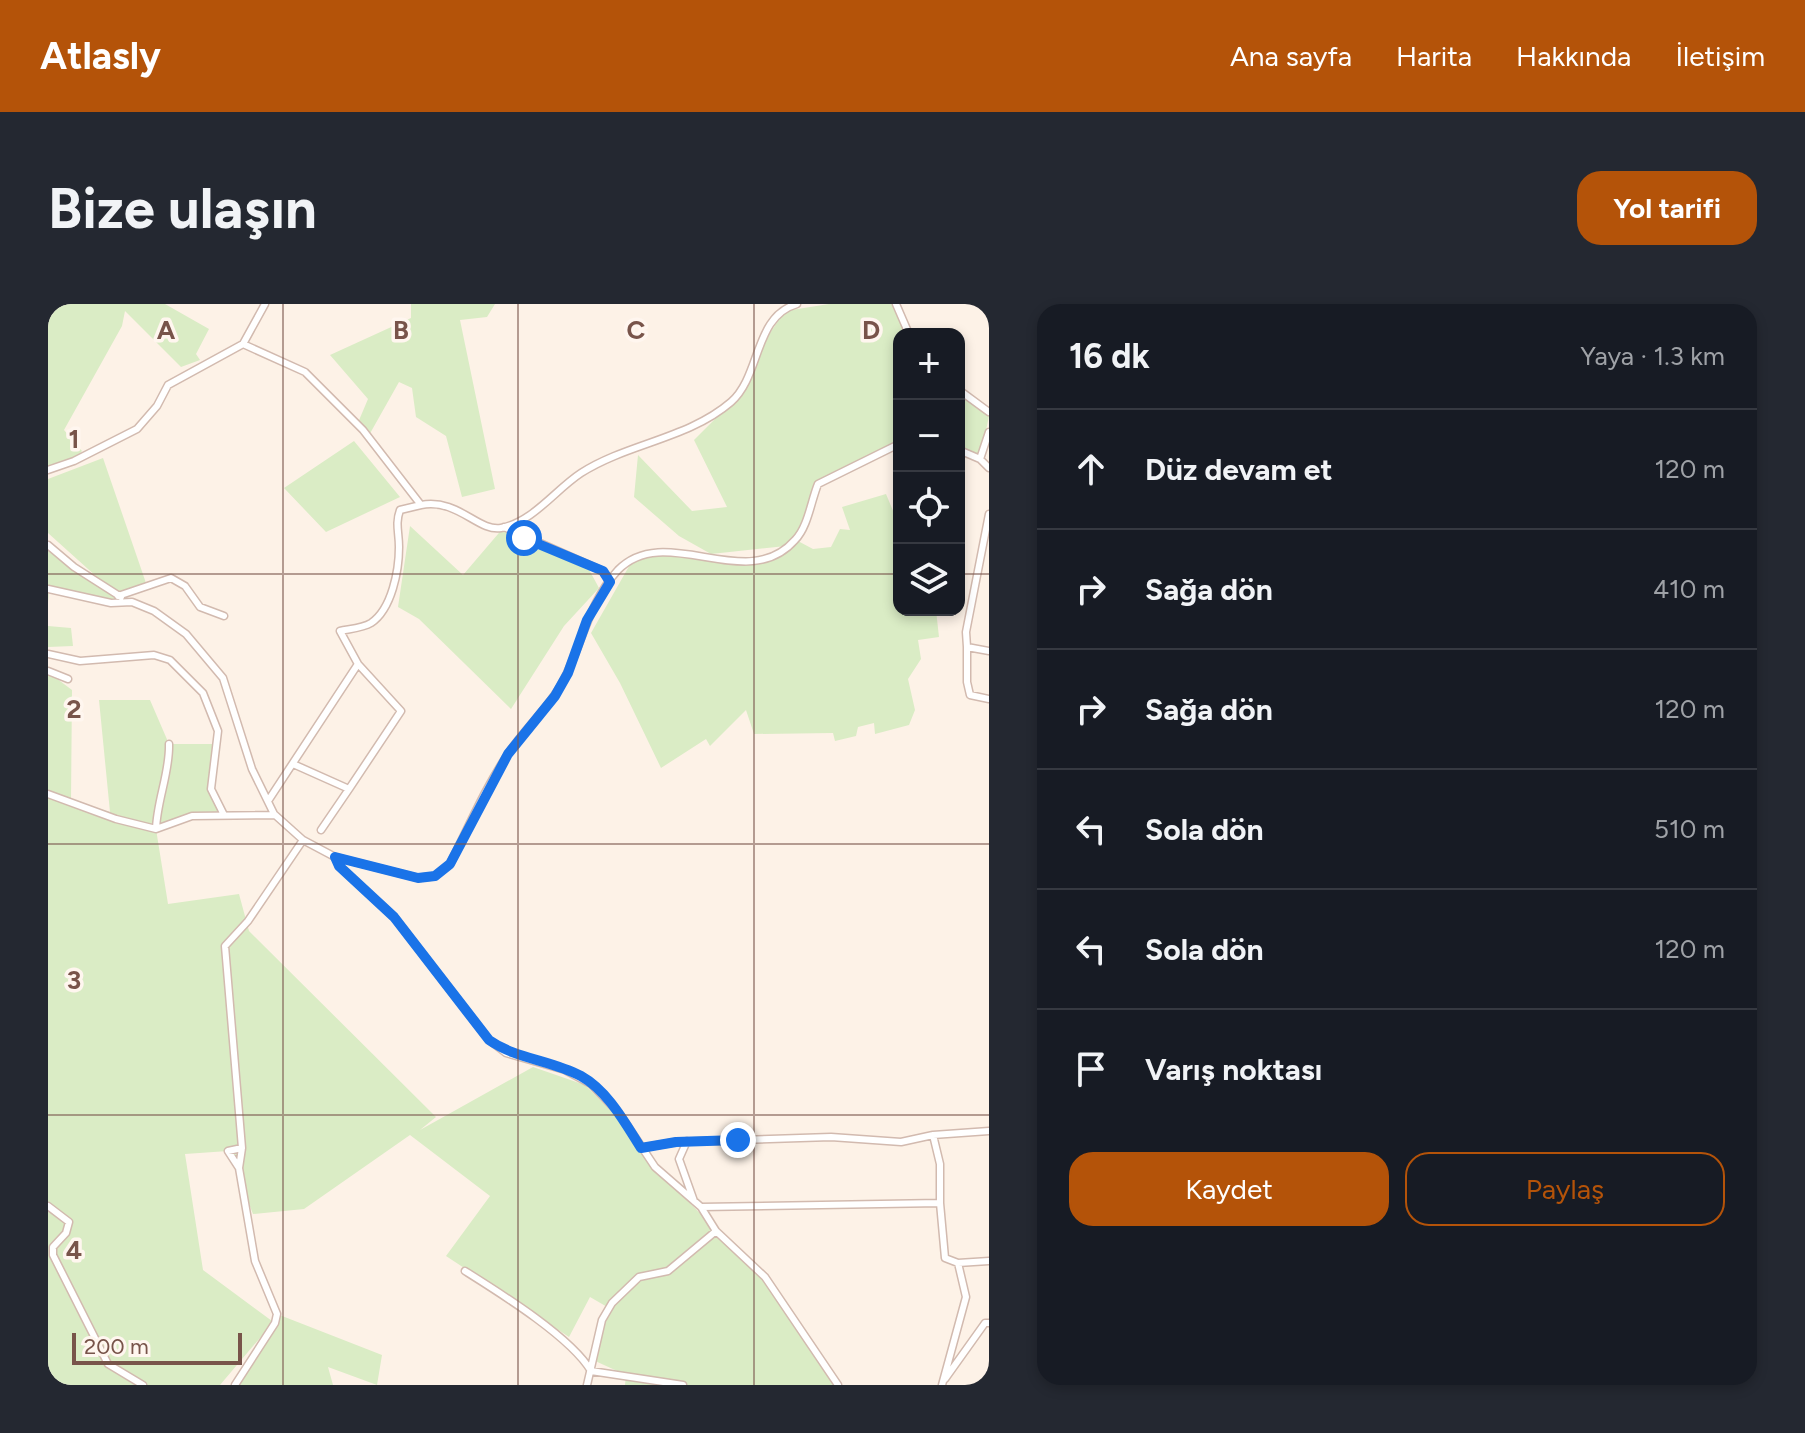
<!DOCTYPE html>
<html lang="tr">
<head>
<meta charset="utf-8">
<style>
  body { margin:0; font-family:Figtree,sans-serif; background:#242831; color:#f1f3f6 }
  .controls { position:absolute; right:24px; top:24px; display:grid; overflow:hidden; border-radius:16px; box-shadow:0 4px 12px #0003 }
  .controls button { width:72px; height:72px; display:grid; place-items:center; padding:0; border:0; border-bottom:2px solid #363941; background:#171b24; color:#f1f3f6; font:40px sans-serif }
  .scale { position:absolute; left:24px; bottom:20px; width:170px; box-sizing:border-box; padding-left:8px; border:4px solid #78544a; border-top:0; font-size:22px; line-height:28px; white-space:nowrap; color:#78544a; -webkit-text-stroke:6px #fff6ef; paint-order:stroke }
  .stop { position:absolute; width:24px; height:24px; margin:-18px; border:6px solid #1a73e8; border-radius:50%; background:#fff }
  .stop.end { background:#1a73e8; border-color:#fff; box-shadow:0 2px 8px #0008 }
  .list { margin:0; padding:0; list-style:none }
  h2 { display:flex; justify-content:space-between; align-items:center; height:104px; margin:0; padding:0 32px; font-size:34px }
  h2 small { font-size:26px; font-weight:400; color:#9ea1a6 }
  .list li { display:grid; grid-template-columns:52px 1fr auto; gap:24px; align-items:center; box-sizing:border-box; height:120px; padding:0 32px; border-top:2px solid #363941 }
  .list b { display:block; font-size:30px; white-space:nowrap }
  .list em { font-size:26px; font-style:normal; color:#9ea1a6 }
  .actions { display:flex; gap:16px; padding:24px 32px }
  .actions a { flex:1; padding:18px 0; border:2px solid #b45309; border-radius:24px; text-align:center; font-size:28px; color:#b45309 }
  .actions .main { background:#b45309; color:#fff }
  .icon { flex:none; width:44px; height:44px; fill:none; stroke:currentColor; stroke-width:2; stroke-linecap:round; stroke-linejoin:round }
  .map { position:relative; flex:none; width:941px; height:1081px; overflow:hidden; border-radius:24px }
  header { display:flex; align-items:center; gap:48px; box-sizing:border-box; height:112px; padding:0 40px; background:#b45309; color:#fff }
  header strong { font-size:38px }
  nav { display:flex; gap:44px; margin-inline-start:auto; font-size:28px }
  .intro { display:flex; align-items:center; justify-content:space-between; box-sizing:border-box; height:192px; padding:0 48px }
  h1 { margin:0; font-size:56px }
  .button { padding:20px 36px; border-radius:24px; background:#b45309; color:#fff; font-size:28px; font-weight:700 }
  main { display:flex; gap:48px; padding:0 48px }
  aside { flex:1; background:#171b24; border-radius:24px; box-shadow:0 4px 12px #0003 }
  .map>svg:first-child { display:block }
  .green { fill:#daecc5 }
  .lines { fill:none; stroke-linecap:round; stroke-linejoin:round }
  .minor-casing { stroke:#d2baaf; stroke-width:9 }
  .minor { stroke:#fff; stroke-width:6 }
  .route { stroke:#1a73e8; stroke-width:10 }
  .grid { fill:none; stroke:#78544a; stroke-width:2; stroke-opacity:0.55 }
  .grid-label { font-size:26px; text-anchor:middle; font-weight:bold; fill:#78544a; stroke:#fff6ef; stroke-width:7; stroke-linejoin:round; paint-order:stroke }
</style>
</head>
<body>
<header>
<strong>Atlasly</strong>
<nav><a>Ana sayfa</a><a>Harita</a><a>Hakkında</a><a>İletişim</a></nav>
</header>
<div class="intro"><h1>Bize ulaşın</h1><a class="button">Yol tarifi</a></div>
<main>
<div class="map">
<svg width="941" height="1081" viewBox="0 0 941 1081">
  <rect width="100%" height="100%" fill="#fdf2e7"/>
  <!-- green -->
  <path class="green" d="M 0,0 L 117,0 L 161,25 L 148,50 L 152,56 L 133,63 L 77,7 L 74,22 L 16,126 L 34,147 L 26,157 L 0,166 Z
    M 363,0 L 447,0 L 439,13 L 412,16 L 447,185 L 414,193 L 398,132 L 368,113 L 364,84 L 351,78 L 320,133 L 309,121 L 320,95 L 282,51 L 363,14 Z
    M 781,0 L 848,0 L 865,30 L 851,30 L 851,144 L 770,180 L 748,236 L 765,245 L 783,243 L 792,225 L 802,226 L 794,203 L 838,190 L 851,221 L 851,306 L 888,306 L 891,333 L 870,336 L 873,355 L 860,375 L 867,406 L 861,421 L 827,430 L 826,419 L 810,423 L 808,432 L 787,437 L 785,429 L 706,430 L 698,406 L 662,442 L 658,435 L 613,464 L 572,379 L 543,329 L 584,257 C 631,240 700,275 738,242 L 663,250 L 631,232 L 586,193 L 590,151 L 644,207 L 679,203 L 646,136 L 686,96 L 711,45 L 737,7 Z
    M 911,86 L 941,112 L 932,155 L 911,147 Z
    M 306,137 L 352,193 L 278,228 L 236,184 Z
    M 55,154 L 99,282 L 70,292 L 0,229 L 0,175 Z
    M 362,222 L 415,271 L 456,223 L 538,260 L 551,284 L 516,322 L 463,405 L 371,315 L 350,303 Z
    M 0,241 L 6,246 L 75,298 L 1,286 L 0,299 Z
    M 0,322 L 23,324 L 25,342 L 0,343 Z
    M 0,368 L 24,386 L 23,496 L 62,508 L 51,396 L 102,396 L 121,440 L 168,440 L 163,485 L 176,511 L 144,512 L 108,525 L 120,600 L 191,590 L 201,627 L 388,813 L 372,826 L 485,763 L 537,781 L 562,806 L 607,863 L 708,967 L 791,1081 L 577,1081 L 578,1071 L 545,1056 L 561,1004 L 542,993 L 521,1033 L 398,952 L 442,892 L 362,831 L 256,905 L 205,910 L 180,847 L 137,850 L 155,966 L 224,1017 L 229,1010 L 334,1051 L 329,1081 L 280,1063 L 285,1081 L 186,1081 L 217,1028 L 172,1081 L 6,1081 L 0,1077 Z"/>
  <g class="lines">
    <!-- minor casing -->
    <g class="minor-casing">
      <path id="minor" d="M 848,0 L 861,30
        M 195,40 L 217,0
        M 911,86 L 941,108
        M 911,146 L 932,155 L 941,164
        M 932,155 L 941,128
        M 0,166 L 26,157 L 89,125 L 109,102 L 120,81 L 195,40 L 257,68 L 315,126 L 373,201 C 410,194 430,228 453,224 C 485,218 507,186 533,169 C 580,139 640,135 683,98 C 713,72 706,12 749,0
        M 941,210 L 918,328 L 919,343 L 941,347
        M 456,223 L 555,267 L 562,278
        M 0,241 L 26,263 L 73,293
        M 0,285 L 63,299 L 84,298 L 106,307 L 138,330 L 175,374 L 204,465 L 226,510 L 255,536 L 287,553 L 370,574 L 387,572 L 402,560 C 421,522 438,482 462,447 C 480,421 506,399 519,369 C 535,335 543,295 570,266 C 618,217 699,291 747,236 C 760,223 763,197 770,180 L 851,140
        M 70,292 L 123,274 L 137,282 L 152,303 L 176,312
        M 919,343 L 919,378 L 922,391 L 941,395
        M 0,350 L 32,357 L 106,351 L 122,356 L 155,389 L 170,427 L 163,485 L 176,511
        M 310,360 L 292,327 C 301,325 315,324 323,319 C 344,305 351,266 351,243 C 351,228 347,220 352,206 L 373,201
        M 0,367 L 20,375
        M 0,490 L 68,515 L 108,525 L 144,512 L 227,511
        M 220,497 L 310,360 L 353,407 L 301,485 L 245,460
        M 108,525 C 109,496 122,468 121,440
        M 273,526 L 301,485
        M 287,553 L 291,562 L 346,613 L 441,736 L 458,749 L 517,766 L 543,780 L 571,809 L 607,863 L 653,903 L 668,927
        M 885,831 L 892,860 L 892,899
        M 639,837 L 631,855 L 646,897
        M 194,844 L 177,642 L 200,617 L 255,536
        M 593,844 L 628,838 L 783,833 L 853,838 L 885,831 L 941,827
        M 0,902 L 21,918 L 18,929 L 5,943 L 5,951 L 60,1060 L 95,1081
        M 653,903 L 892,899 L 897,954 L 910,959 L 941,957
        M 417,967 C 452,989 523,1033 543,1067 L 635,1081
        M 897,1075 L 937,1019 L 941,1019
        M 0,1078 L 4,1081
        M 187,1081 L 227,1019 L 229,1010 L 207,957 L 191,864 L 180,847 L 194,844 L 191,864
        M 539,1081 L 554,1016 L 564,999 L 591,973 L 620,967 L 668,927 L 717,973 L 790,1081
        M 894,1081 L 918,993 L 910,959"/>
    </g>
    <!-- minor -->
    <use href="#minor" class="minor"/>
  </g>
  <g class="lines">
    <!-- route -->
    <path class="route" d="M 476,234 L 555,267 L 562,278 L 539,316 L 520,369 L 507,392 L 460,450 L 402,560 L 387,572 L 370,574 L 287,553 L 291,562 L 346,613 L 441,736 C 468,755 503,756 533,772 C 560,787 577,819 593,844 L 628,838 L 690,836"/>
  </g>
  <!-- grid -->
  <path class="grid" d="M 235,0 L 235,1081M 470,0 L 470,1081M 706,0 L 706,1081M 0,270 L 851,270M 911,270 L 941,270M 0,540 L 941,540M 0,811 L 941,811"/>
  <g class="grid-label">
    <text x="118" y="35">A</text>
    <text x="353" y="35">B</text>
    <text x="588" y="35">C</text>
    <text x="823" y="35">D</text>
    <text x="26" y="144">1</text>
    <text x="26" y="414">2</text>
    <text x="26" y="685">3</text>
    <text x="26" y="955">4</text>
  </g>
</svg>
<div class="controls">
<button>+</button>
<button>−</button>
<button><svg class="icon" aria-label="locate" viewBox="0 0 24 24"><circle cx="12" cy="12" r="6"/><path d="M12 2v4M12 18v4M2 12h4M18 12h4"/></svg></button>
<button><svg class="icon" aria-label="layers" viewBox="0 0 24 24"><path d="M12 4l9 5-9 5-9-5zM3 14l9 5 9-5"/></svg></button>
</div>
<div class="scale">200 m</div>
<div class="stop" style="left:476px;top:234px"></div>
<div class="stop end" style="left:690px;top:836px"></div>
</div>
<aside>
<h2>16 dk<small>Yaya · 1.3 km</small></h2>
<ul class="list">
<li><svg class="icon" aria-label="ahead" viewBox="0 0 24 24"><path d="M12 20V5M6 11l6-6 6 6"/></svg><div><b>Düz devam et</b></div><em>120 m</em></li>
<li><svg class="icon" aria-label="right" viewBox="0 0 24 24"><path d="M7 20v-9h11M14 6l5 5-5 5"/></svg><div><b>Sağa dön</b></div><em>410 m</em></li>
<li><svg class="icon" aria-label="right" viewBox="0 0 24 24"><path d="M7 20v-9h11M14 6l5 5-5 5"/></svg><div><b>Sağa dön</b></div><em>120 m</em></li>
<li><svg class="icon" aria-label="left" viewBox="0 0 24 24"><path d="M17 20v-9H6M10 6l-5 5 5 5"/></svg><div><b>Sola dön</b></div><em>510 m</em></li>
<li><svg class="icon" aria-label="left" viewBox="0 0 24 24"><path d="M17 20v-9H6M10 6l-5 5 5 5"/></svg><div><b>Sola dön</b></div><em>120 m</em></li>
<li><svg class="icon" aria-label="arrive" viewBox="0 0 24 24"><path d="M6 21V4h12l-3 4 3 4H6"/></svg><div><b>Varış noktası</b></div></li>
</ul>
<div class="actions"><a class="main">Kaydet</a><a>Paylaş</a></div>
</aside>
</main>
</body>
</html>
